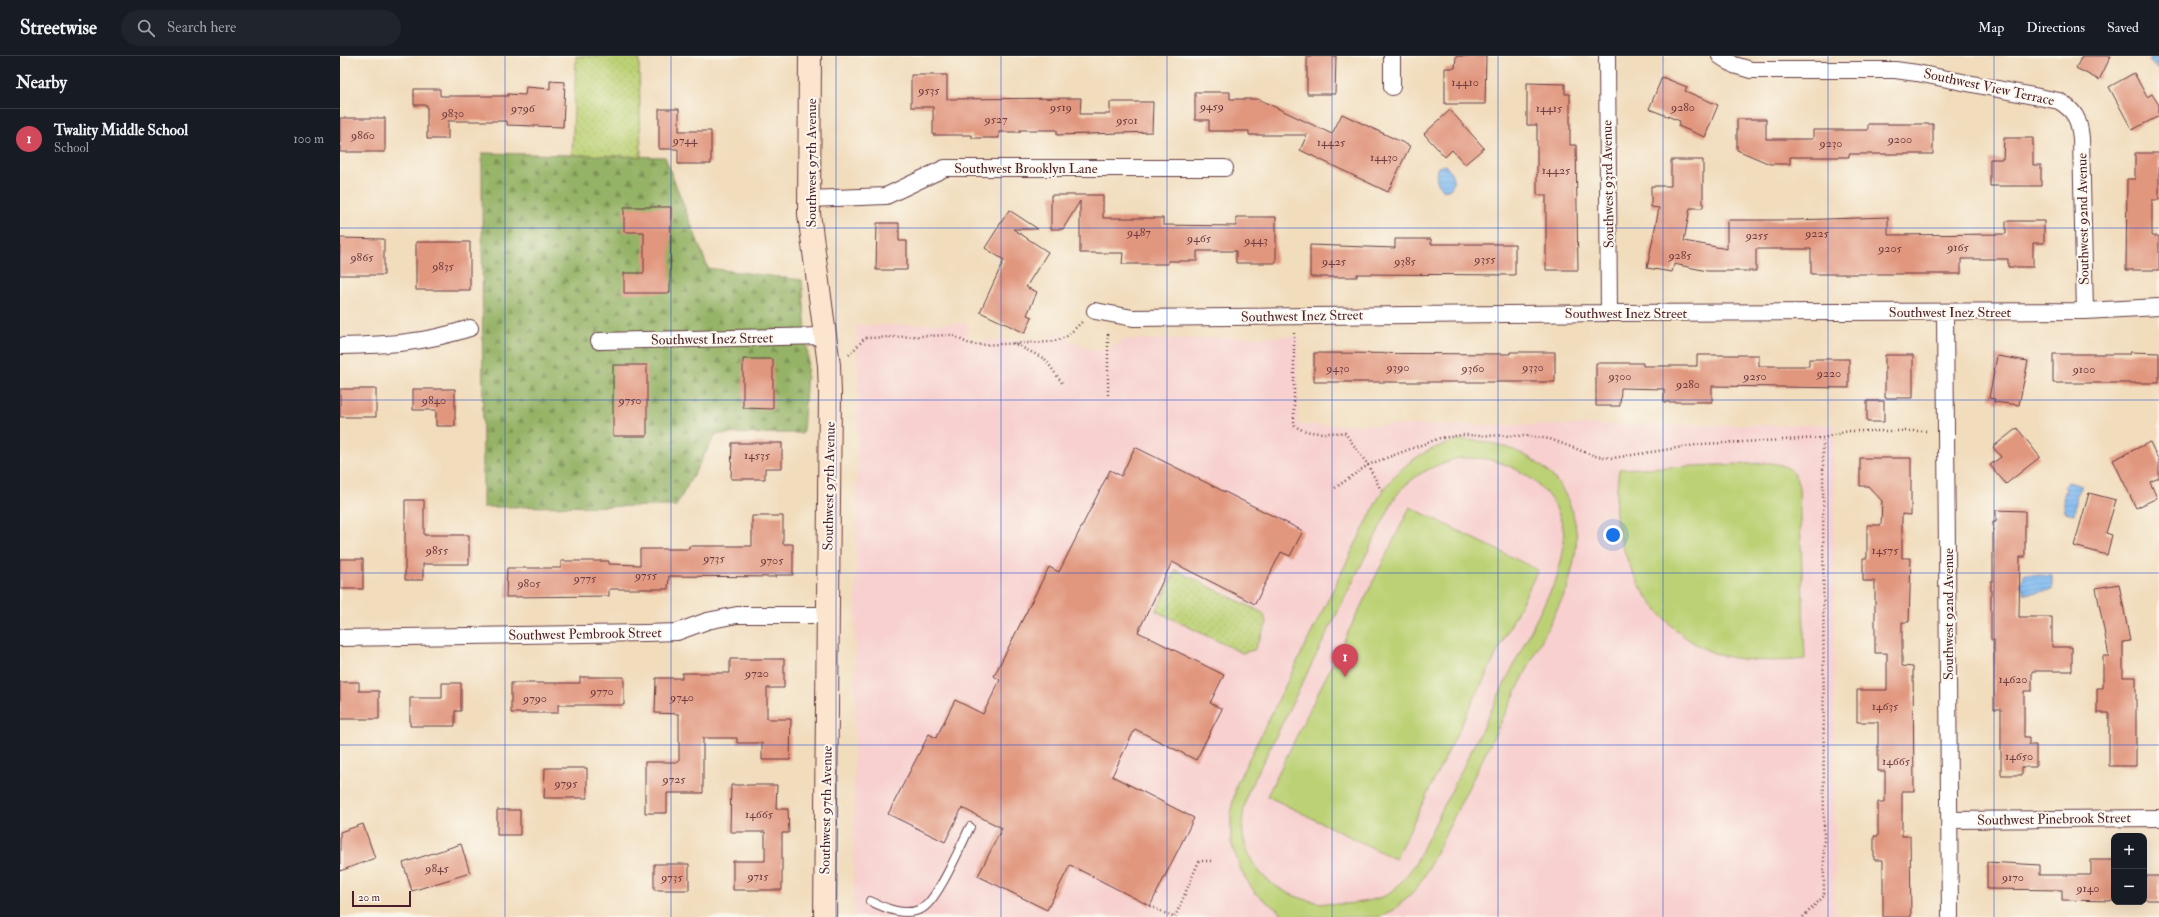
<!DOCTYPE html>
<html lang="en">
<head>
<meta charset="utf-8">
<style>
  body { margin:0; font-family:"IM FELL Double Pica",serif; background:#20242c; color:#f1f3f6 }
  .controls { position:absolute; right:12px; bottom:12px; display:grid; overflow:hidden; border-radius:8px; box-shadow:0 4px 16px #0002 }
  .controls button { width:36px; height:36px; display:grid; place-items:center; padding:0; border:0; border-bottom:1px solid #363941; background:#171b24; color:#f1f3f6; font:20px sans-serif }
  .scale { position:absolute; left:12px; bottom:10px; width:59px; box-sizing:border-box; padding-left:4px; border:2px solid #4a1f2b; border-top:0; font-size:11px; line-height:14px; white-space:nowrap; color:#4a1f2b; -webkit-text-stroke:3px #fbf7ec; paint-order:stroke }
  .you { position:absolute; left:1273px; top:479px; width:14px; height:14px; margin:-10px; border:3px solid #fff; border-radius:50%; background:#1a73e8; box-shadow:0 0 0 6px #1a73e833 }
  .badge { display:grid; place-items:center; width:26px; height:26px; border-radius:50%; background:#d1495b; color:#fff; font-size:13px; font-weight:700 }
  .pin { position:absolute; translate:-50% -33px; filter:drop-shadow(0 1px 2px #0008) }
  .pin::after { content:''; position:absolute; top:21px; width:14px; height:12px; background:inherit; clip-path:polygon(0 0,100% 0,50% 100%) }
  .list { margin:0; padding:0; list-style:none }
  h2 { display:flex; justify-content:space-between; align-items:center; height:52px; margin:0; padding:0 16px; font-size:17px }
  h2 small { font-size:13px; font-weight:400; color:#9ea1a6 }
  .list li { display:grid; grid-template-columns:26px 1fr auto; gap:12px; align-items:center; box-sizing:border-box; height:60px; padding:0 16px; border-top:1px solid #363941 }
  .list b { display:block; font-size:15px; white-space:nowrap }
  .list p { margin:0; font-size:13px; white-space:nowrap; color:#9ea1a6 }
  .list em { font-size:13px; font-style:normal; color:#9ea1a6 }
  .icon { flex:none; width:22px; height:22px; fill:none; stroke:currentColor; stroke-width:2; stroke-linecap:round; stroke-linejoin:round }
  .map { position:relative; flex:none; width:1819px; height:861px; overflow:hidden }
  header { display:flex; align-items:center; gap:24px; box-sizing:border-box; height:56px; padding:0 20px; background:#171b24; border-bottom:1px solid #363941 }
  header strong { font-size:19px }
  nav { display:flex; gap:22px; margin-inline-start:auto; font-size:14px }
  .search { width:280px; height:36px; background:#20242c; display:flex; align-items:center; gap:10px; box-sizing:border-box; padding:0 14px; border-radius:22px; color:#9ea1a6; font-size:15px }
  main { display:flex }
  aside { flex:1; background:#171b24 }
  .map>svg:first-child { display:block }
  .built { fill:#f7d0cf }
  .grass { fill:url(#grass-dots); stroke:#837850 }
  .forest { fill:url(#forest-firs); stroke:#706948 }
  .pitch { fill:#bcd175; stroke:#837850; fill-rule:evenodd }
  .water { fill:url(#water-rules); stroke:#646c8e }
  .building { fill:#e1967e }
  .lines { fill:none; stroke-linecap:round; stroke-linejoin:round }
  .lane-casing { stroke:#633b41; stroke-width:10 }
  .street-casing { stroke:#633b41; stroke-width:18 }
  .secondary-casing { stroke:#633b41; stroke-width:24 }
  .path { stroke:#633b41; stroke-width:2.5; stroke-dasharray:1 3; stroke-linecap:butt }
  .lane { stroke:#fff; stroke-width:8 }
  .street { stroke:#fff; stroke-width:16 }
  .secondary { stroke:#fbe5cf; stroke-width:22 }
  .grid { fill:none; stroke:#1d4ed8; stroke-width:1; stroke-opacity:0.55 }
  .labels { text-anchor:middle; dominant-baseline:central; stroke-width:4; stroke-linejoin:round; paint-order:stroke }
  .number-label { font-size:12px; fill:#703d40 }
  .street-label { font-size:14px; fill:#4a1f2b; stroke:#fbf7ec }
</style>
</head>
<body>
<header>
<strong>Streetwise</strong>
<div class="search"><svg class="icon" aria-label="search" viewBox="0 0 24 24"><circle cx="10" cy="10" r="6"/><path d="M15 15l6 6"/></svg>Search here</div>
<nav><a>Map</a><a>Directions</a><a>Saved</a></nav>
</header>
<main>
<aside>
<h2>Nearby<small></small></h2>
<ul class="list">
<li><span class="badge">1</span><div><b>Twality Middle School</b><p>School</p></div><em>100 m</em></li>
</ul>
</aside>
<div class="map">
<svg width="1819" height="861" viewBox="0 0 1819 861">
  <defs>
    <pattern id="grass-dots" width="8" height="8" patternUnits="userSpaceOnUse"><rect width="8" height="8" fill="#bcd175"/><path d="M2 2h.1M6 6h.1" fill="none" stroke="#a3b365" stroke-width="1.8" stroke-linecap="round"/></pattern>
    <pattern id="forest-firs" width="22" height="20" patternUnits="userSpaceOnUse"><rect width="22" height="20" fill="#95b366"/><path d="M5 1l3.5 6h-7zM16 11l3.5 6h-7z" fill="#7c9154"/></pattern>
    <pattern id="water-rules" width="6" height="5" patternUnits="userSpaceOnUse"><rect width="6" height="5" fill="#7fbaf1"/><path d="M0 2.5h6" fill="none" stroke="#6f9fcf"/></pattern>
  </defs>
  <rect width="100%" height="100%" fill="#fbf7ec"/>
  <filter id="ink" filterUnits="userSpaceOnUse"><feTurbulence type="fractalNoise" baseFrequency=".025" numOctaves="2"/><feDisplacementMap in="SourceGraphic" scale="8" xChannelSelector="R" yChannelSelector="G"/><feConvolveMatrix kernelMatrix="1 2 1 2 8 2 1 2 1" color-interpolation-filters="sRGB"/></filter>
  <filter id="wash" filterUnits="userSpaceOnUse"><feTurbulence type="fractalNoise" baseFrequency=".012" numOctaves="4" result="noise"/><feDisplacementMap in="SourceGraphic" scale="16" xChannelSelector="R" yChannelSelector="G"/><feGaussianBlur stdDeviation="0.9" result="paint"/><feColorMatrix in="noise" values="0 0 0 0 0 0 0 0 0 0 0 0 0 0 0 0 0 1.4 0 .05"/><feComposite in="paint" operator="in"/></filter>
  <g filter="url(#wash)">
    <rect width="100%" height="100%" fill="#f1dcbc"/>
    <!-- built -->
    <path class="built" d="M 627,267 L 628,285 L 705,283 L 722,276 L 735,288 L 754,295 L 768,293 L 785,284 L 958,280 L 958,369 L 1494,369 L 1495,861 L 513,861 L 518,311 L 516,270 Z"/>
    <!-- grass -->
    <path class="grass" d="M 236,0 L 289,0 L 299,3 L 301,101 L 232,99 Z
      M 836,514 L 923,557 L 927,567 L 914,594 L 902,597 L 816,555 Z"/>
    <!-- forest -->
    <path class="forest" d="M 142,97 L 325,101 L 368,212 L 462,224 L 468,301 L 463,377 L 376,378 L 336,450 L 143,451 Z"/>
    <!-- pitch -->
    <path class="pitch" d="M 1118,384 C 1175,383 1230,414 1236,475 C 1238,495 1232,514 1227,533 L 1086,817 L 1076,833 L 1054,854 L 1040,861 L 949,861 L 944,859 L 915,837 L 901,815 L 891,786 L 891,754 L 897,727 L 1039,441 C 1059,409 1082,394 1118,384 ZM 1119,402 C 1128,402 1138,402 1146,403 C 1184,410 1220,438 1224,479 C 1225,494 1220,509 1216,524 L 1076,806 C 1069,817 1060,829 1049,838 C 998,861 917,845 904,784 C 900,768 904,751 908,736 L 1054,443 C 1069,420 1094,409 1119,402 Z
      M 1430,407 C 1449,410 1455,413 1459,432 L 1465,603 C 1439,606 1400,606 1374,597 C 1322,577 1287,521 1277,468 C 1274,450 1277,432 1279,413 Z
      M 1070,451 L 1198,514 L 1055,803 L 927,740 Z"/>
    <!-- water -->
    <path class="water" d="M 1812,0 L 1819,0 L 1819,12 L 1816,12 L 1809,5 Z
      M 1105,109 L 1112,118 L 1114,127 L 1110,133 L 1104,135 C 1097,129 1094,119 1098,111 Z
      M 1728,426 L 1742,430 L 1737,439 L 1734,458 L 1725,456 L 1723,443 L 1726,433 L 1724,430 Z
      M 1685,518 L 1712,520 L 1712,534 L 1685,538 L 1680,528 Z"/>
    <g id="blocks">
      <!-- building -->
      <path class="building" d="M 967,0 L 996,0 L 995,38 L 967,38 Z
        M 1116,0 L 1146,0 L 1145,48 L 1105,48 L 1105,12 L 1115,12 Z
        M 1742,0 L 1771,0 L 1759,24 L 1736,12 Z
        M 1794,17 L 1807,41 L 1812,38 L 1819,49 L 1819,60 L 1792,74 L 1769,31 Z
        M 571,19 L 607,19 L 607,43 L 741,42 L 740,58 L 770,58 L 770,46 L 813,46 L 812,76 L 717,79 L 717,74 L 680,74 L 680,76 L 659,76 L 659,82 L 632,82 L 632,79 L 593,79 L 593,51 L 571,51 Z
        M 1322,21 L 1347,31 L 1345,35 L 1378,49 L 1365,81 L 1338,70 L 1340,65 L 1309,53 Z
        M 210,25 L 225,26 L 223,71 L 167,69 L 167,65 L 108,65 L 108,83 L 87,83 L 87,49 L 74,49 L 74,33 L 100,33 L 100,40 L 168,40 L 168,38 L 185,39 L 186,31 L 210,33 Z
        M 1187,27 L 1225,28 L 1225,38 L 1230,38 L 1230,89 L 1236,89 L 1238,214 L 1206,214 L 1206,139 L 1197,139 L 1197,69 L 1187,69 Z
        M 855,36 L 890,36 L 890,43 L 918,43 L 992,78 L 1002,58 L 1070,90 L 1048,136 L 960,94 L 967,79 L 909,79 L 909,75 L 869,75 L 869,64 L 855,64 Z
        M 319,53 L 339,53 L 339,75 L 371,75 L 371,108 L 338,108 L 338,93 L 319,93 Z
        M 1110,54 L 1144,92 L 1125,108 L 1112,94 L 1105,101 L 1084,78 Z
        M 0,62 L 45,62 L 45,96 L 0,96 Z
        M 1397,63 L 1426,63 L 1426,83 L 1473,83 L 1473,74 L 1528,74 L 1528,68 L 1593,68 L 1593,98 L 1509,98 L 1509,101 L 1450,101 L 1450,108 L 1430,108 L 1397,94 Z
        M 1664,82 L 1693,82 L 1693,109 L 1701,109 L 1701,130 L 1650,130 L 1650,103 L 1663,103 Z
        M 1795,97 L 1819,97 L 1819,144 L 1812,144 L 1812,180 L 1819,180 L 1819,214 L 1786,214 L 1787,123 L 1795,123 Z
        M 1331,104 L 1363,104 L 1363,152 L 1350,152 L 1344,185 L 1387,193 L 1387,164 L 1455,164 L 1548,161 L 1548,179 L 1666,178 L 1666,165 L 1704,165 L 1704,187 L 1693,187 L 1693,211 L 1668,211 L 1668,203 L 1621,203 L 1621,218 L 1471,218 L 1471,193 L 1416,193 L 1416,215 L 1367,215 L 1334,208 L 1332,216 L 1307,212 L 1319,152 L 1311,151 L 1311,130 L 1331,130 Z
        M 711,139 L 763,139 L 763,162 L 823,162 L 823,169 L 896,170 L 896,161 L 936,161 L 936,207 L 896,207 L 896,195 L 857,195 L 857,205 L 828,205 L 828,208 L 782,208 L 783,197 L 740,197 L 740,145 L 723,173 L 711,173 Z
        M 284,151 L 331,151 L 330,237 L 284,237 L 284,217 L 304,217 L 304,176 L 284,176 Z
        M 669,154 L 698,173 L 673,173 L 708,196 L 686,231 L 697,236 L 687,259 L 692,261 L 685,277 L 640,256 L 664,204 L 645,192 Z
        M 537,167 L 559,167 L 559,185 L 567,185 L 567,214 L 536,214 Z
        M 0,182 L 44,183 L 44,219 L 0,219 Z
        M 1055,183 L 1091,183 L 1091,188 L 1175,188 L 1175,219 L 1017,218 L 1017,221 L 970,221 L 970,189 L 1055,192 Z
        M 76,186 L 130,186 L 130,234 L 76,234 Z
        M 1170,296 L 1215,296 L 1215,326 L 974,326 L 974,297 L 1170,298 Z
        M 1790,296 L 1819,297 L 1819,327 L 1713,327 L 1713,298 L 1790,298 Z
        M 1357,299 L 1419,299 L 1419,310 L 1469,310 L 1469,303 L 1509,303 L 1509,332 L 1372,330 L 1372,346 L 1324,346 L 1324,333 L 1281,332 L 1280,350 L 1256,350 L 1256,307 L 1303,307 L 1303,310 L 1357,310 Z
        M 1545,299 L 1573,299 L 1573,342 L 1545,342 Z
        M 1657,300 L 1688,305 L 1679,349 L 1654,346 L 1655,343 L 1649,342 Z
        M 403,303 L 433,303 L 433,353 L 403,352 Z
        M 273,309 L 307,309 L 307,380 L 273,380 Z
        M 0,333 L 36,333 L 36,361 L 0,361 Z
        M 73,333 L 115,333 L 115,370 L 96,370 L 96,354 L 73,354 Z
        M 1527,345 L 1544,345 L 1544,366 L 1527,366 Z
        M 1677,372 L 1700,401 L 1666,428 L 1650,409 L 1661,401 L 1653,391 Z
        M 1810,386 L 1819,405 L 1819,422 L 1810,426 L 1817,442 L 1796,452 L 1773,404 Z
        M 392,387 L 442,387 L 442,412 L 425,412 L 425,423 L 391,423 Z
        M 795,391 L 963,475 L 950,500 L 941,496 L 915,548 L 832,506 L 798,576 L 884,619 L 870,647 L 882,653 L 856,704 L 795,673 L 772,720 L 854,762 L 810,850 L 730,809 L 707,854 L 638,820 L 662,772 L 622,752 L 605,786 L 548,758 L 589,678 L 596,682 L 615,644 L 643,658 L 660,624 L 654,620 L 709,511 L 719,516 L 770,414 L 781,420 Z
        M 1520,402 L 1571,402 L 1571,459 L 1562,458 L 1562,502 L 1571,502 L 1569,566 L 1562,566 L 1562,610 L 1573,611 L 1574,735 L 1562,735 L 1562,780 L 1570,780 L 1571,861 L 1543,861 L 1543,804 L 1534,804 L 1534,780 L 1538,780 L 1538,746 L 1545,746 L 1545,715 L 1538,715 L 1538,666 L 1517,666 L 1517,634 L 1547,634 L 1547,597 L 1535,597 L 1535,525 L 1523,525 L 1523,502 L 1527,502 L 1527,469 L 1541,469 L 1542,445 L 1528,430 L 1520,430 Z
        M 1749,437 L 1776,444 L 1766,477 L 1772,479 L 1767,499 L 1734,490 Z
        M 65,444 L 84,444 L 84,479 L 129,479 L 129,508 L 83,508 L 83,524 L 65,524 Z
        M 1656,454 L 1685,455 L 1685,501 L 1680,501 L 1679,561 L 1712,561 L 1712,591 L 1732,591 L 1732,615 L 1692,615 L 1692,635 L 1684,635 L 1684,681 L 1689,681 L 1689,689 L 1696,689 L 1696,711 L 1682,711 L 1682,719 L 1661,719 L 1661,653 L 1654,653 L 1654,584 L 1651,584 L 1651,525 L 1653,525 L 1653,466 L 1656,466 Z
        M 412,460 L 443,460 L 443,488 L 453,488 L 453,519 L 436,519 L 436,521 L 329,520 L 328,533 L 269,533 L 269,540 L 166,541 L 167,512 L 221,512 L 221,505 L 269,505 L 269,508 L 300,509 L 300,493 L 349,493 L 349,490 L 412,490 Z
        M 0,503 L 23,503 L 23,533 L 0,533 Z
        M 1779,528 L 1790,585 L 1783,586 L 1783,621 L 1796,621 L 1796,710 L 1769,710 L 1769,657 L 1757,657 L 1757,632 L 1763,632 L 1763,600 L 1769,600 L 1756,532 Z
        M 390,603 L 444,603 L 444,632 L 427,632 L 427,663 L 451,663 L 450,704 L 422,704 L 422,687 L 397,687 L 397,682 L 363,682 L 363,737 L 327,737 L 327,757 L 305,757 L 305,706 L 339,706 L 339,658 L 315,657 L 316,622 L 342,622 L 342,617 L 390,617 Z
        M 240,621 L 284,621 L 284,649 L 218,649 L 218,657 L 171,657 L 171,627 L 240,627 Z
        M 0,626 L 19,626 L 19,635 L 39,635 L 39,663 L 0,663 Z
        M 102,627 L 121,627 L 121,655 L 115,655 L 115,670 L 70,670 L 70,642 L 102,642 Z
        M 205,712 L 247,712 L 247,742 L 204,742 Z
        M 391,729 L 437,729 L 436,753 L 448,753 L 449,777 L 442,777 L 442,834 L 393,834 L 393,805 L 425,805 L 425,776 L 390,776 Z
        M 157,754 L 180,754 L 180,779 L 157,779 Z
        M 23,768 L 35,802 L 0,815 L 0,776 Z
        M 121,788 L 130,817 L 72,835 L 63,807 Z
        M 1751,804 L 1774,804 L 1774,845 L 1722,844 L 1722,834 L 1647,833 L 1647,806 L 1700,809 L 1700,819 L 1751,819 Z
        M 314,808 L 349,808 L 349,834 L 314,834 Z
        M 1804,820 L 1819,820 L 1819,844 L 1804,844 Z"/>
    </g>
  </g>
  <g filter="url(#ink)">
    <use href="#blocks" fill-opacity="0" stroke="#633b41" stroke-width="1"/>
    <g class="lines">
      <!-- lane casing -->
      <g class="lane-casing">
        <path id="lane" d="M 530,845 C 545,852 564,861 581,853 C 597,846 621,789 630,771"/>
      </g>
      <!-- street casing -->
      <g class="street-casing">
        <path id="street" d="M 1267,0 L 1269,257
          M 1380,0 L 1394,9 L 1411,14 L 1555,14 L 1577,17 L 1719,45 C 1735,55 1739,63 1741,82 L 1745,255
          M 1052,31 L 1052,0
          M 469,143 L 546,140 L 605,112 L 885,112
          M 755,255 L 793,262 L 1269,257 L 1745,255 L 1819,251
          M 1605,256 L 1610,861
          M 259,285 L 485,280
          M 0,290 C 47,289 85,287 130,272
          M 0,582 L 306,577 L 337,576 L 367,565 L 397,559 L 488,559
          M 1609,764 L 1819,762"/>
      </g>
      <!-- secondary casing -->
      <g class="secondary-casing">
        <path id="secondary" d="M 470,0 L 469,158 L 489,309 L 490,338 L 485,861"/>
      </g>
      <!-- path -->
      <path class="path" d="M 954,277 L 954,369 C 967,380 988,376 1005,377 L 1028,409 L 1042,436
        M 673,287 L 705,303 L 722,327
        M 509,299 L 525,282 L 612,279 L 627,287 L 637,289 L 710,286 L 721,283 L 727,280 L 742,266
        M 768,339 L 768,276
        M 995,432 L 1028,409 L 1038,405 L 1100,382 L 1122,379 L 1189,380 L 1210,383 L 1255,400 L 1273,402 L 1362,388 L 1483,382 L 1508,375 L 1589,375
        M 810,850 L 833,861
        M 835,861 L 859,805 L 871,805
        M 1463,861 L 1484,840 L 1483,382"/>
      <!-- lane -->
      <use href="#lane" class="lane"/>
      <!-- street -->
      <use href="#street" class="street"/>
      <!-- secondary -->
      <use href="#secondary" class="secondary"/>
    </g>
  </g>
  <!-- grid -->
  <path class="grid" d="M 165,0 L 165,861M 331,0 L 331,861M 496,0 L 496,861M 661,0 L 661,861M 827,0 L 827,861M 992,0 L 992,861M 1158,0 L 1158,861M 1323,0 L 1323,861M 1488,0 L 1488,861M 1654,0 L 1654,861M 0,172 L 1819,172M 0,344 L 1819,344M 0,517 L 1819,517M 0,689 L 1819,689"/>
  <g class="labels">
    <!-- number labels -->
    <g class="number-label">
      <text x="1125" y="26">14410</text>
      <text x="589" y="34">9535</text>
      <text x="872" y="50">9459</text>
      <text x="721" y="51">9519</text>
      <text x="1343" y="51">9280</text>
      <text x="183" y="52">9796</text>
      <text x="1209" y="52">14415</text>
      <text x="113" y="57">9830</text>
      <text x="656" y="63">9527</text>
      <text x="787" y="64">9501</text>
      <text x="23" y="79">9860</text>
      <text x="1560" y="83">9200</text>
      <text x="345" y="84">9744</text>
      <text x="991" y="86">14425</text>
      <text x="1491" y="87">9230</text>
      <text x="1044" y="101">14430</text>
      <text x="1216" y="114">14425</text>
      <text x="799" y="176">9487</text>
      <text x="1477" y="177">9225</text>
      <text x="1417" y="179">9255</text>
      <text x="859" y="182">9465</text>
      <text x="916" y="184">9443</text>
      <text x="1618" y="191">9165</text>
      <text x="1550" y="192">9205</text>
      <text x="1340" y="199">9285</text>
      <text x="22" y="201">9865</text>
      <text x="1145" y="203">9355</text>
      <text x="994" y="205">9425</text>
      <text x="1065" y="205">9385</text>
      <text x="103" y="210">9835</text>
      <text x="1058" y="311">9390</text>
      <text x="1193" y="311">9330</text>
      <text x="998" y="312">9430</text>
      <text x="1133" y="312">9360</text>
      <text x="1744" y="313">9100</text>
      <text x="1489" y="317">9220</text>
      <text x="1280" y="320">9300</text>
      <text x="1415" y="320">9250</text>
      <text x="1348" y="328">9280</text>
      <text x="94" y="344">9840</text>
      <text x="290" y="344">9750</text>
      <text x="417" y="399">14535</text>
      <text x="97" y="494">9855</text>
      <text x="1545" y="494">14575</text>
      <text x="374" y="502">9735</text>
      <text x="432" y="504">9705</text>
      <text x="306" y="519">9755</text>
      <text x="245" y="522">9775</text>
      <text x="189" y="527">9805</text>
      <text x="417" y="617">9720</text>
      <text x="1673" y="623">14620</text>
      <text x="262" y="635">9770</text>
      <text x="342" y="641">9740</text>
      <text x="195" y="642">9790</text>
      <text x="1545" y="650">14635</text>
      <text x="1679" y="700">14650</text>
      <text x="1556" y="705">14665</text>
      <text x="334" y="723">9725</text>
      <text x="226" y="727">9795</text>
      <text x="419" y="758">14665</text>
      <text x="97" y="812">9845</text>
      <text x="418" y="820">9715</text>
      <text x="332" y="821">9735</text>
      <text x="1673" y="821">9170</text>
      <text x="1748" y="832">9140</text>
    </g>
    <!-- street labels -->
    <g class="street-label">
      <text transform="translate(1649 31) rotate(12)">Southwest View Terrace</text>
      <text transform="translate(471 107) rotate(-90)">Southwest 97th Avenue</text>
      <text x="686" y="112">Southwest Brooklyn Lane</text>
      <text transform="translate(1268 128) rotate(-91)">Southwest 93rd Avenue</text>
      <text transform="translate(1743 163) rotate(-91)">Southwest 92nd Avenue</text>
      <text x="1610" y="256">Southwest Inez Street</text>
      <text x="1286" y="257">Southwest Inez Street</text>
      <text transform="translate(962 260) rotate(-1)">Southwest Inez Street</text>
      <text transform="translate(372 283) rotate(-1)">Southwest Inez Street</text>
      <text transform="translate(489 430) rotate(-89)">Southwest 97th Avenue</text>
      <text transform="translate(1608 558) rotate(-90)">Southwest 92nd Avenue</text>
      <text transform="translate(245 578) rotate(-1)">Southwest Pembrook Street</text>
      <text transform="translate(486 754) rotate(-89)">Southwest 97th Avenue</text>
      <text transform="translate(1714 763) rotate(-1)">Southwest Pinebrook Street</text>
    </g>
  </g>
</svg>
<div class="controls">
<button>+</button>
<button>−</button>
</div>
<div class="scale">20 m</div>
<div class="you"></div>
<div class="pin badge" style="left:1005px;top:621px">1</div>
</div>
</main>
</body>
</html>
